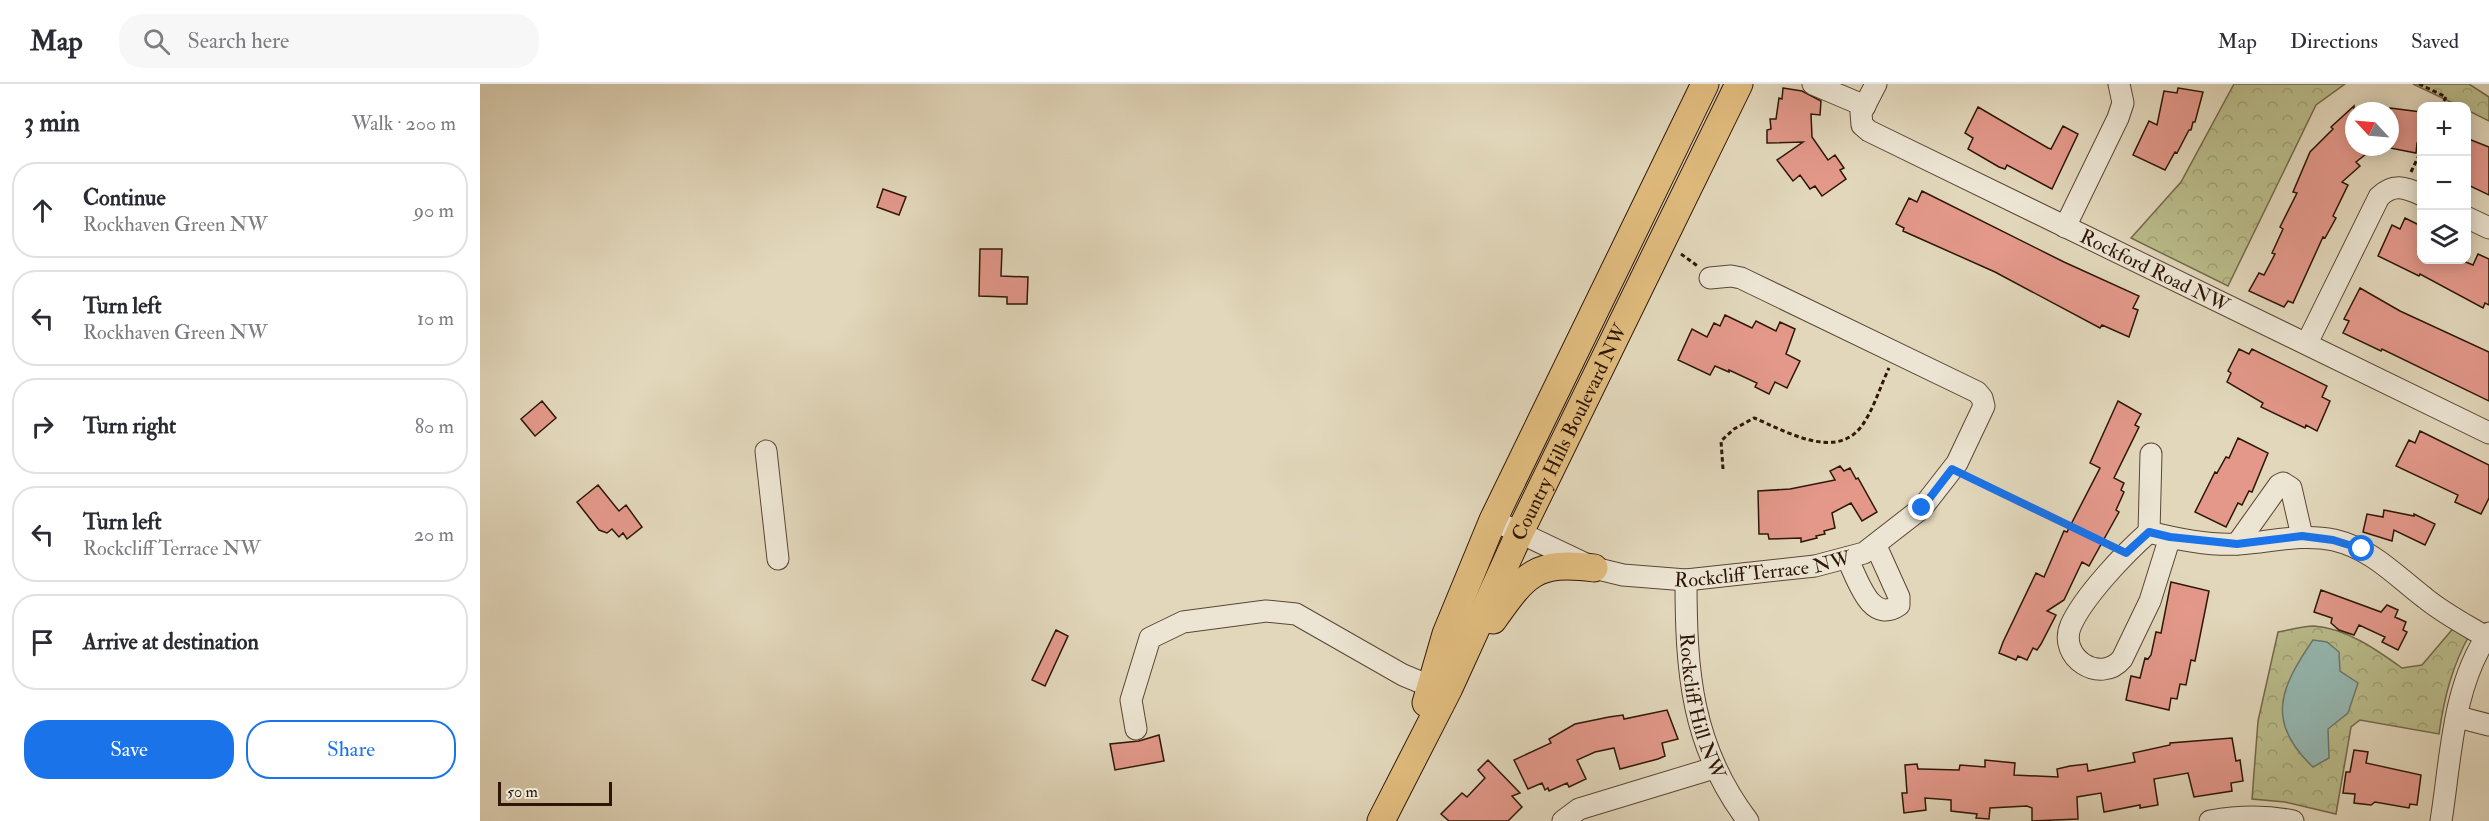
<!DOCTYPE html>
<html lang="en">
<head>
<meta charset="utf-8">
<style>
  body { margin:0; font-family:"IM FELL Double Pica",serif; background:#f7f7f7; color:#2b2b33 }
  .controls { position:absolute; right:18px; top:18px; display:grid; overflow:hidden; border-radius:12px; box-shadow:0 3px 15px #0003 }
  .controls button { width:54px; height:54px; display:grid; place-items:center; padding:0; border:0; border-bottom:2px solid #e1e1e2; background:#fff; color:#2b2b33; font:30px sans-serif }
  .compass { position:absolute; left:1865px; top:18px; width:54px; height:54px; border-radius:50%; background:#fff; box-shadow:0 3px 15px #0003; rotate:296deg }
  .scale { position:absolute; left:18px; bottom:15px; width:114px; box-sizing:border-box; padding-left:6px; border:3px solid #2e1607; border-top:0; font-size:16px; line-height:21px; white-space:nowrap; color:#2e1607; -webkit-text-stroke:4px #ece5d3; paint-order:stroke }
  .stop { position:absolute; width:18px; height:18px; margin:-14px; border:4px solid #1a73e8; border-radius:50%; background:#fff }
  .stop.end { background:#1a73e8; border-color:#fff; box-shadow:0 2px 6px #0008 }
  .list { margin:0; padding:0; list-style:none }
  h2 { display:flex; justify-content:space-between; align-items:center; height:78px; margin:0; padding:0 24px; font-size:26px }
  h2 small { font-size:20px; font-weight:400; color:#7c7c81 }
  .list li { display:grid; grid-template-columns:39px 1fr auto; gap:18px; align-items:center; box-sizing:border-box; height:96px; margin:0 12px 12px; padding:0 12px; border:2px solid #e1e1e2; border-radius:24px }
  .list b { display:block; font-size:22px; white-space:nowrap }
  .list p { margin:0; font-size:20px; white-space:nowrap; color:#7c7c81 }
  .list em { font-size:20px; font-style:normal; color:#7c7c81 }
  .actions { display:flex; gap:12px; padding:18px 24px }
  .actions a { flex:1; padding:14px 0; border:2px solid #1a73e8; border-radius:24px; text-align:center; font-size:21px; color:#1a73e8 }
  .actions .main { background:#1a73e8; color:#fff }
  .icon { flex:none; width:33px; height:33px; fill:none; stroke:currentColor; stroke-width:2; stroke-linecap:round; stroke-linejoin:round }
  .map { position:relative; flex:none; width:2009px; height:737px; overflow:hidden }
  header { display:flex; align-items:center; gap:36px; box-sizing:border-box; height:84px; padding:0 30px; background:#fff; border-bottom:2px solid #e1e1e2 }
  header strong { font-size:28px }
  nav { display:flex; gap:33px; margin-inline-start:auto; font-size:21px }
  .search { width:420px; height:54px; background:#f7f7f7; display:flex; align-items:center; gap:15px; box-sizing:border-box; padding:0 21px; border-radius:24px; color:#7c7c81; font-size:22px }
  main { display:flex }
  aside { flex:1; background:#fff }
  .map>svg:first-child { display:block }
  .park { fill:url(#park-crowns); stroke:#746949; stroke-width:1.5 }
  .water { fill:#95b9b3; stroke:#6c786e; stroke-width:1.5 }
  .building { fill:#e3988a; stroke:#2e1607; stroke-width:1.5 }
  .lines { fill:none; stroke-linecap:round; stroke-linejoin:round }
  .minor-casing { stroke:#5b4634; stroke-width:23 }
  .major-casing { stroke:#2e1607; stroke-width:29 }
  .path { stroke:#2e1607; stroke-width:3; stroke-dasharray:4.5 3; stroke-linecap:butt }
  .minor { stroke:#ece5d3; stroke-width:21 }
  .major { stroke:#e1bc7e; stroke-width:27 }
  .route { stroke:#1a73e8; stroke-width:8 }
  .labels { text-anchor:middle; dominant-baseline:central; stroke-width:4.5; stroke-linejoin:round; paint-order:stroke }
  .street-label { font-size:20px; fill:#2e1607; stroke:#ece5d3 }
</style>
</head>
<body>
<header>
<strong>Map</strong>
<div class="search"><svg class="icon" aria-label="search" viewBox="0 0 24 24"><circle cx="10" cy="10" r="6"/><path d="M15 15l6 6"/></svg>Search here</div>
<nav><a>Map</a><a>Directions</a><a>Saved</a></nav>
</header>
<main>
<aside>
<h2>3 min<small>Walk · 200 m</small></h2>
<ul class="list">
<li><svg class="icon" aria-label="ahead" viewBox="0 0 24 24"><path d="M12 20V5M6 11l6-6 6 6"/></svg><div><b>Continue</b><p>Rockhaven Green NW</p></div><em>90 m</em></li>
<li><svg class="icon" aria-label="left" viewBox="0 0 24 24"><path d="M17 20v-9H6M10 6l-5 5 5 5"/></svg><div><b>Turn left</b><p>Rockhaven Green NW</p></div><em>10 m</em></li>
<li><svg class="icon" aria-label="right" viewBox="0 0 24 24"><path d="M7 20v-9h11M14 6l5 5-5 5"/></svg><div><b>Turn right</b></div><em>80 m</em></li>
<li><svg class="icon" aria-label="left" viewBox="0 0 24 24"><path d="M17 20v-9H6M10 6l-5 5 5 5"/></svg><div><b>Turn left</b><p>Rockcliff Terrace NW</p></div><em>20 m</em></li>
<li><svg class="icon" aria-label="arrive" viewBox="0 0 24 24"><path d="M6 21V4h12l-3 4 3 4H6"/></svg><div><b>Arrive at destination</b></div></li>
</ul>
<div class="actions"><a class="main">Save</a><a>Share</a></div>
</aside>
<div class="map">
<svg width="2009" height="737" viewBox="0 0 2009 737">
  <defs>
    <pattern id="park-crowns" width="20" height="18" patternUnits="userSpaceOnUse" patternTransform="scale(1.5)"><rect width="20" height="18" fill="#babc8b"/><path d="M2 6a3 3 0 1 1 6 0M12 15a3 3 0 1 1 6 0" fill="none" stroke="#a0a176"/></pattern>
  </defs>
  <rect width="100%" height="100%" fill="#e2d7bb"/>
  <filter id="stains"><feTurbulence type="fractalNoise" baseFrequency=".00333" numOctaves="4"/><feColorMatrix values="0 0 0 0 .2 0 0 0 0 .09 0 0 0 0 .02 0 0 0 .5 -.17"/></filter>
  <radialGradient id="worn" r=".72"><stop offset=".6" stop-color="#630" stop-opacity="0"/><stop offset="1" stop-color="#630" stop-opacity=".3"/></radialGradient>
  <!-- park -->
  <path class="park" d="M 1754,0 L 1865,0 L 1836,21 L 1748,202 L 1651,154 L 1701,98 Z
    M 1933,0 L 1989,0 L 2009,13 L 2009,37 L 1987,26 L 1986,22 L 1979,22 Z
    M 1976,541 L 1990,550 C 1972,582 1964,614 1959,650 L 1880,636 L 1871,643 L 1856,730 L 1805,718 L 1772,715 L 1778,637 L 1798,548 C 1809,546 1823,542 1834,542 C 1866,544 1897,566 1922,584 L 1942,581 Z"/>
  <!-- water -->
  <path class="water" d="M 1833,556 L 1847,558 L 1859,568 L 1860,587 L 1878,599 L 1868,629 L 1848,645 L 1849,674 L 1833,683 C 1785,638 1800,604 1833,556 Z"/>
  <!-- building -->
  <path class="building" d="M 1303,4 L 1322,7 L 1341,17 L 1340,31 L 1331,30 L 1332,53 L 1348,76 L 1355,71 L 1364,84 L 1360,86 L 1366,95 L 1342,112 L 1335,102 L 1330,105 L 1320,91 L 1313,97 L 1297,76 L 1323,58 L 1287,59 L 1287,46 L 1291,45 L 1290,35 L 1296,35 L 1299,14 L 1302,15 Z
    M 1698,4 L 1723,8 L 1715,38 L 1713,38 L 1711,46 L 1709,46 L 1697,69 L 1695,68 L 1685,86 L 1653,71 L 1669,37 L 1677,41 L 1684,7 L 1697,9 Z
    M 1874,22 L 1874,63 L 1895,63 L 1876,78 L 1880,82 L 1862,98 L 1868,101 L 1853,132 L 1856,134 L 1845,154 L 1843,153 L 1813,219 L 1808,217 L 1804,223 L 1769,207 L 1779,189 L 1784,191 L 1795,170 L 1792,169 L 1803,145 L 1800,143 L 1817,109 L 1813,108 L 1830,68 L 1853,45 L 1851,43 Z
    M 1498,23 L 1568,64 L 1571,65 L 1583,42 L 1598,50 L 1572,105 L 1527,81 L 1525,85 L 1519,83 L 1488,65 L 1493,54 L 1485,49 Z
    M 1910,24 L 1941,28 L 1941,59 L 1937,59 L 1936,69 L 1910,64 Z
    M 1986,54 L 2009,63 L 2009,111 L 1986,100 Z
    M 403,105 L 426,113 L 419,131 L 397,123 Z
    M 1442,107 L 1584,178 L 1659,212 L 1653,224 L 1658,226 L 1649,253 L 1622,241 L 1620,244 L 1515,188 L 1423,147 L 1424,144 L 1416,140 L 1429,114 L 1437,118 Z
    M 1925,134 L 1941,142 L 1941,176 L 1981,176 L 1993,181 L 1998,170 L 2009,175 L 2009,221 L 2005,219 L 2003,224 L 1940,190 L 1939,192 L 1898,172 L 1912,141 L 1920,145 Z
    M 500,165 L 522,165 L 521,192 L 548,193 L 547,220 L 527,220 L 527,213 L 499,212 Z
    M 1880,204 L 1920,227 L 2009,268 L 2009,317 L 1902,265 L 1901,267 L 1863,249 L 1869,237 L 1864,235 Z
    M 1245,231 L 1272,244 L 1276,237 L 1296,247 L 1300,238 L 1315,245 L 1306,270 L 1320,277 L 1307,304 L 1295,298 L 1289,310 L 1275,303 L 1277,299 L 1249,286 L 1249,288 L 1235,282 L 1230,291 L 1198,276 L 1212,245 L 1227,253 L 1234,239 L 1240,242 Z
    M 1759,265 L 1769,270 L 1772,265 L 1847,302 L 1842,313 L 1850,317 L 1837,347 L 1826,341 L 1825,344 L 1781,323 L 1783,319 L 1747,298 L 1751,289 L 1748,287 Z
    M 62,317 L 76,334 L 55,352 L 41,335 Z
    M 1638,317 L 1661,330 L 1655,341 L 1659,343 L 1634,394 L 1644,399 L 1641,406 L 1644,408 L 1636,426 L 1639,428 L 1609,482 L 1602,478 L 1584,516 L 1567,527 L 1576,531 L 1561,560 L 1557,566 L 1553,564 L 1547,576 L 1538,572 L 1536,576 L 1519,569 L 1523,558 L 1556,489 L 1564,493 L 1584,447 L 1587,448 L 1620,384 L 1610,379 Z
    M 1940,347 L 2009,381 L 2009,414 L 2001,430 L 1975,418 L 1978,411 L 1916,382 L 1929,356 L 1935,359 Z
    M 1758,354 L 1788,369 L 1772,408 L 1769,407 L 1762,421 L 1758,419 L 1746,443 L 1715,428 L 1735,388 L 1737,389 L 1746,373 L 1749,374 Z
    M 1360,382 L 1364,387 L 1370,384 L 1376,395 L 1378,394 L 1397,428 L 1382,437 L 1371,419 L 1352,429 L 1355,444 L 1344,447 L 1345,450 L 1336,452 L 1337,454 L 1321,458 L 1321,454 L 1289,455 L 1288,450 L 1279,450 L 1278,407 L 1310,405 L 1355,396 L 1350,387 Z
    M 118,401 L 139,427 L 146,421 L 162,443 L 147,455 L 143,449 L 139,453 L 132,445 L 127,449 L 119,446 L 97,418 Z
    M 1904,426 L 1934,432 L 1934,430 L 1955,440 L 1945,461 L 1914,446 L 1912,457 L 1883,448 L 1887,430 L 1903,433 Z
    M 1691,498 L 1729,507 L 1715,577 L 1711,576 L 1706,601 L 1700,600 L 1697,615 L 1691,614 L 1689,626 L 1646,616 L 1651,592 L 1660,594 L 1665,574 L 1668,575 L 1671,571 L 1676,548 L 1681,549 Z
    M 1841,506 L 1901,528 L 1907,521 L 1918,526 L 1915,533 L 1926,538 L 1923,546 L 1927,548 L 1918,566 L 1902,558 L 1905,553 L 1879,541 L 1874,551 L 1859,546 L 1851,539 L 1852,534 L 1834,528 Z
    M 576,546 L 588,552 L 565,602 L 552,596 Z
    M 1187,626 L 1198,655 L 1182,659 L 1185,672 L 1178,675 L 1140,685 L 1134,664 L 1115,668 L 1097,676 L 1106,695 L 1089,703 L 1087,699 L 1069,707 L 1068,704 L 1065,706 L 1062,699 L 1048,705 L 1034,676 L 1071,659 L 1069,655 L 1095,640 L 1129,633 L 1143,631 L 1144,635 Z
    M 679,651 L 684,677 L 635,686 L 630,660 L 659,657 Z
    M 1752,654 L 1756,677 L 1760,676 L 1763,697 L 1751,699 L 1752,707 L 1714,713 L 1708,689 L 1674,695 L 1678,721 L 1660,724 L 1660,721 L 1624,728 L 1621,709 L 1597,713 L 1598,735 L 1552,737 L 1552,724 L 1547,722 L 1510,724 L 1509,735 L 1496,734 L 1497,730 L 1471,727 L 1471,716 L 1445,714 L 1446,726 L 1424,729 L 1422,709 L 1427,709 L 1425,681 L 1437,680 L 1438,685 L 1441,685 L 1479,686 L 1480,681 L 1505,683 L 1505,676 L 1535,679 L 1534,691 L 1578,693 L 1577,685 L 1590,682 L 1607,680 L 1608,687 L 1655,678 L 1653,669 L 1690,661 L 1690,659 Z
    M 1874,666 L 1888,668 L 1886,679 L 1941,691 L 1937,721 L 1930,720 L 1929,724 L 1895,718 L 1891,721 L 1874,719 L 1875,710 L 1863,709 L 1866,688 L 1870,688 Z
    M 1008,676 L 1040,709 L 1032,712 L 1042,723 L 1028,737 L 969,737 L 961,730 L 982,709 L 987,713 L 1005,694 L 998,686 Z"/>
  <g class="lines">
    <!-- minor casing -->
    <g class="minor-casing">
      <g id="minor">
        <path d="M 1333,0 L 1385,22"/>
        <path id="s1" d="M 1396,0 L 1381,29 L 1382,41 L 1389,47 L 2009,349"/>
        <path d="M 1986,133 L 2009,144"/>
        <path d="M 1585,143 L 1638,34 L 1643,19 L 1639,0"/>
        <path d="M 1827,259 L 1899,113 C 1913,99 1925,103 1942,111"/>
        <path d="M 286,367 L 298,475"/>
        <path id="s2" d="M 1013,436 L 1114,484 L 1143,491 L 1206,496 L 1335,482 L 1384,469 L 1442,424 L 1477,379 L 1504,322 L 1502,314 L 1497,308 L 1261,194 L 1251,192 L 1230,194"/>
        <path d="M 1669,448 L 1671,370"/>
        <path d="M 1690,453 L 1670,517 L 1642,575 C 1620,601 1577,573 1591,541 C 1604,512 1645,469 1669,448 C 1696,455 1730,462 1759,460 C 1791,458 1821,449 1854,456 C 1892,465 1915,491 1945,514 C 1963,529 1986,541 2006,553"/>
        <path d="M 1757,460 L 1799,401 L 1803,399 L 1811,404 L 1822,452"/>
        <path d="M 1367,474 C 1378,495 1390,541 1419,521 L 1419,513 L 1396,462"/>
        <path id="s3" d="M 1206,496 C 1206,587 1211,662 1268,737"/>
        <path d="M 1978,633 L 2009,641"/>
        <path d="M 656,645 L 651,616 L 670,554 L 703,538 L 786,527 L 816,530 L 923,591 L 952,603 L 966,603"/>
        <path d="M 1083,737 L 1099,725 L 1234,684"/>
        <path d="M 1730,737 C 1759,732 1784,731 1813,737"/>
        <path d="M 1961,737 C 1971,675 1972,602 2009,549"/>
      </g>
    </g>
    <!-- major casing -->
    <g class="major-casing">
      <g id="major">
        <path d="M 1013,536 C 1045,491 1055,476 1114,484"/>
        <path d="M 946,619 L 966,550 L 1013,436 L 1225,0"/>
        <path id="s4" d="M 901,737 L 969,604 L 1040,448 L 1259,0"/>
      </g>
    </g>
    <!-- path -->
    <path class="path" d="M 1939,0 L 1966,13 L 1961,22
      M 1931,88 L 1942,65
      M 1201,170 L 1219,183
      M 1243,385 L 1241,357 L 1254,345 L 1274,334 C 1304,346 1354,377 1381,343 C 1393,327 1400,303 1409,284
      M 1488,392 L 1630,461"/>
    <!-- minor -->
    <use href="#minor" class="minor"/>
    <!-- major -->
    <use href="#major" class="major"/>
  </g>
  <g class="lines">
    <!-- route -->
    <path class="route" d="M 1442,424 L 1472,385 L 1646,469 L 1669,448 L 1690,453 L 1757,460 L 1822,452 L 1853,456 L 1882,465"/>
  </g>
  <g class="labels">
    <!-- street labels -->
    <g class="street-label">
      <text stroke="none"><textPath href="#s1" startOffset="372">Rockford Road NW</textPath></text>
      <text stroke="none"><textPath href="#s4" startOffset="432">Country Hills Boulevard NW</textPath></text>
      <text stroke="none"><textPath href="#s2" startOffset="282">Rockcliff Terrace NW</textPath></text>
      <text stroke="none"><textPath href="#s3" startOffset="128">Rockcliff Hill NW</textPath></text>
    </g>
  </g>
  <rect width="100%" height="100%" filter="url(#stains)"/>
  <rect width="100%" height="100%" fill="url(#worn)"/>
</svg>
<div class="controls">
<button>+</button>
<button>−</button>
<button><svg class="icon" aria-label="layers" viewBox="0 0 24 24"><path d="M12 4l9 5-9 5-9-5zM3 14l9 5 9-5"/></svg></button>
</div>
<svg class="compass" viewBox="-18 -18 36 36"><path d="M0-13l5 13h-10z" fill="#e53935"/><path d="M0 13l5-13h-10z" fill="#7c7c81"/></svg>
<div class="scale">50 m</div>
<div class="stop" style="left:1882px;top:465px"></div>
<div class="stop end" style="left:1442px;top:424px"></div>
</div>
</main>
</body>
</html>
